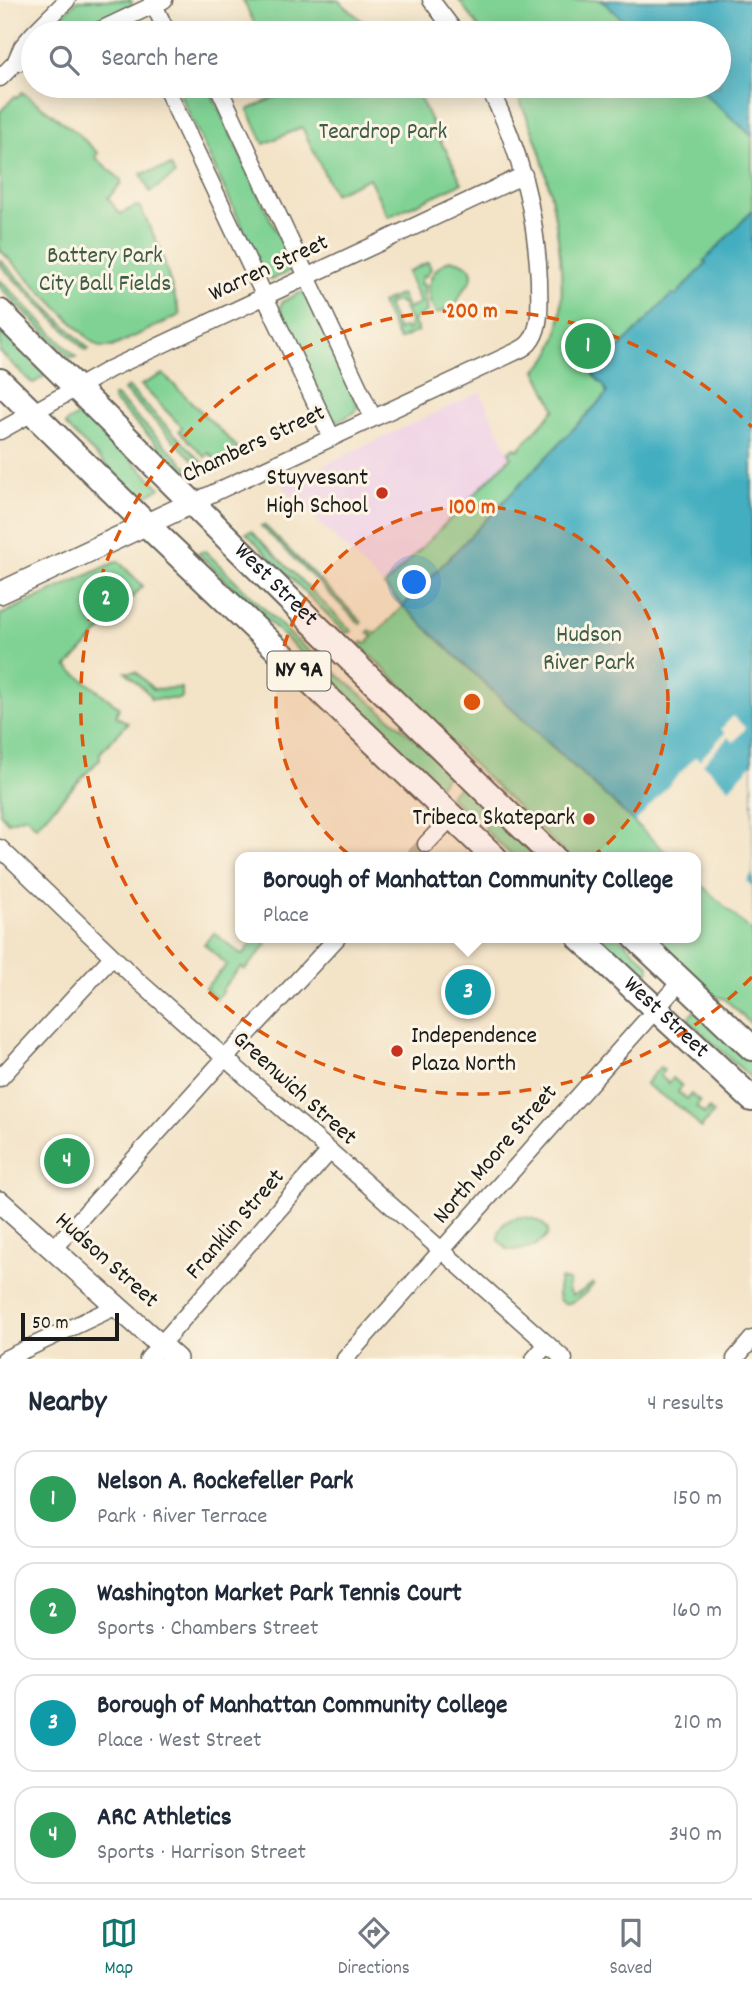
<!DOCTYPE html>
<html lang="en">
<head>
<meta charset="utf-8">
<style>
  body { margin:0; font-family:Dekko,sans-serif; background:#f6f6f7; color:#1f2937 }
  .scale { position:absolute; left:21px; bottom:18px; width:98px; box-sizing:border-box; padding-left:7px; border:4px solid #1c1c1c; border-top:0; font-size:19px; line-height:24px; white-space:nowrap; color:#1c1c1c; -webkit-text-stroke:5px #fcf5e5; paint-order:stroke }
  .you { position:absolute; left:415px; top:583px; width:24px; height:24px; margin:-18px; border:5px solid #fff; border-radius:50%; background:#1a73e8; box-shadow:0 0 0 10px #1a73e833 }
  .badge { display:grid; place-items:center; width:46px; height:46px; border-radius:50%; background:#0f766e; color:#fff; font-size:23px; font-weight:700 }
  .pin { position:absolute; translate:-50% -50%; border:4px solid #fff; box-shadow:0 2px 7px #0006 }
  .popup { position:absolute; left:235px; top:852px; width:466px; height:91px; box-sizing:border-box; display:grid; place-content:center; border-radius:14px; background:#fff; filter:drop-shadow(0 2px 5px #0005); font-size:23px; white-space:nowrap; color:#747a83 }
  .popup b { font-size:26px; color:#1f2937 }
  .popup::after { content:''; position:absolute; left:50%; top:100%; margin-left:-14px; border:14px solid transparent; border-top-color:#fff }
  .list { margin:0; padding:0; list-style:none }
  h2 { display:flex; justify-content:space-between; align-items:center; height:91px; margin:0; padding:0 28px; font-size:30px }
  h2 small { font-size:23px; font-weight:400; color:#747a83 }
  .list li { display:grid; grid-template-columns:46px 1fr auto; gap:21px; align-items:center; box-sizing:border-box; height:98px; margin:0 14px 14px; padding:0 14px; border:2px solid #e0e1e3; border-radius:21px }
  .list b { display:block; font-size:26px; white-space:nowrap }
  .list p { margin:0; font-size:23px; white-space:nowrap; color:#747a83 }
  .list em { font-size:23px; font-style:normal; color:#747a83 }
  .icon { flex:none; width:38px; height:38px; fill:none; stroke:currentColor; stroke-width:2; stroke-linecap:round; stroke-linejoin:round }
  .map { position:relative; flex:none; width:752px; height:1359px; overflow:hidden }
  .search { position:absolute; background:#fff; box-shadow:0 4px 18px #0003; left:21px; right:21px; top:21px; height:77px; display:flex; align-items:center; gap:18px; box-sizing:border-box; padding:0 24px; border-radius:38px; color:#747a83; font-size:26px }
  .sheet { height:539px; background:#fff }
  nav { display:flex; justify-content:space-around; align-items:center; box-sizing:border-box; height:98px; border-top:2px solid #e0e1e3; background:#fff; font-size:19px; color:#747a83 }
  nav a { display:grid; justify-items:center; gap:4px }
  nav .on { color:#0f766e }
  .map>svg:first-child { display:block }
  .built { fill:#efd0e6 }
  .green { fill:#80d294; stroke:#4e7758; stroke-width:2; fill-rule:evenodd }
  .water { fill:#42aec0; stroke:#2f656e; stroke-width:2 }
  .pier { fill:#f3e3c7 }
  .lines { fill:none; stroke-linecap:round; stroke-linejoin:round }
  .minor-tunnel { stroke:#c8bba5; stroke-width:16; stroke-dasharray:16 8; stroke-linecap:butt }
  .minor-casing { stroke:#676258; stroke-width:19 }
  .secondary-casing { stroke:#676258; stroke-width:24 }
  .trunk-casing { stroke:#676258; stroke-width:28 }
  .minor { stroke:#fff; stroke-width:16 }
  .secondary { stroke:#fff; stroke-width:21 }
  .trunk { stroke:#fff; stroke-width:24 }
  .ring { fill:none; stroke:#de560d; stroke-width:3.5; stroke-dasharray:12 9 }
  .poi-dot { fill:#c8321e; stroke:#fcf5e5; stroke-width:2.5 }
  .labels { text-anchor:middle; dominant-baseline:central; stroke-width:6; stroke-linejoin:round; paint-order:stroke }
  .shield { fill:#fcf5e5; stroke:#5f5d58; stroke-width:2 }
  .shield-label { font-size:23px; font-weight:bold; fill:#1c1c1c }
  .park-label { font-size:24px; fill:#3f5c46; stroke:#fcf5e5 }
  .street-label { font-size:24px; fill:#1c1c1c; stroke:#fcf5e5 }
  .poi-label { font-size:24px; fill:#1c1c1c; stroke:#fcf5e5; text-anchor:end }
  .centre { fill:#de560d; stroke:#fcf5e5; stroke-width:3.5 }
  .ring-label { font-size:21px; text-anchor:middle; font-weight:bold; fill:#de560d; stroke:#fcf5e5; stroke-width:6; stroke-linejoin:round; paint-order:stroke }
</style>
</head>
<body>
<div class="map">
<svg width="752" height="1359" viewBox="0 0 752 1359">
  <rect width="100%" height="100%" fill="#fcf5e5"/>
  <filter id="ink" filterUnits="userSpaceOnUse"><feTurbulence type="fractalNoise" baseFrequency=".0143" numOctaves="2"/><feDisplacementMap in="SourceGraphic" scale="14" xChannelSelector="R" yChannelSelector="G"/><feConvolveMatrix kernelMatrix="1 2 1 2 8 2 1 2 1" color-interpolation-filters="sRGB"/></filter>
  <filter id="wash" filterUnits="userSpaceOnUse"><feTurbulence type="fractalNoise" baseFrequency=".00686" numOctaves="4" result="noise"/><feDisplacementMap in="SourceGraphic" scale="28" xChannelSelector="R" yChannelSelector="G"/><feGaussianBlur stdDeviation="1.57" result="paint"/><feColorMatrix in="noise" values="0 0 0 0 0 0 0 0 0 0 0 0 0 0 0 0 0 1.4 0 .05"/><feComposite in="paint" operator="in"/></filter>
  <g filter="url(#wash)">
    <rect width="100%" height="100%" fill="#f3e3c7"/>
    <!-- built -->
    <path class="built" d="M 482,391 L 482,396 L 511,457 L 384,586 L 281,485 Z"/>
    <!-- green -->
    <path class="green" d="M 78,0 L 131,0 L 132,4 L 127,10 L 78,33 L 44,33 Z
      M 243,0 L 338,0 L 376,33 L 259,33 Z
      M 459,0 L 601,0 L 638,33 L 483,33 Z
      M 176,86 L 208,86 L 291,263 L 292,268 L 288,272 L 271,280 L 265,275 Z
      M 283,86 L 414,86 L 444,148 L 445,148 L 462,183 L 388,217 L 369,178 L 334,194 L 302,127 L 264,144 L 248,110 L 286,92 Z
      M 513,86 L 696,86 L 752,136 L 752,1025 L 725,999 L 714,996 L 658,943 L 655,938 L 696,938 L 696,857 L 568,857 L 426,718 L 404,688 L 359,645 L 363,642 L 366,644 L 373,637 L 368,632 L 370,630 L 376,634 L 403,606 L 384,586 L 511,457 L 509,451 L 515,447 L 518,450 L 555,409 L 536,370 C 582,337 555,203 541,156 C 534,132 524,109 513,86 Z
      M 22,92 L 76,132 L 98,153 L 95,157 L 121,180 L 121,184 L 108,198 L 120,214 L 136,206 L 140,207 L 160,248 L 180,315 L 112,347 L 100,347 L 91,341 L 0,250 L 0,112 L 15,96 L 17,98 Z
      M 171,166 L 175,175 L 150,192 L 141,174 Z
      M 0,260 L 89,349 L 86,351 L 0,265 Z
      M 450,260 C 460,260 476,266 471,280 C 469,284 466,286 464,289 C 461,294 458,300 456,305 L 437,314 C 422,295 427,270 450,260 Z
      M 428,262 L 431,269 L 426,276 L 423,276 L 420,284 L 425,285 L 424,294 L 427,311 L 413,320 L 418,331 L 399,340 L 381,303 L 401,294 L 408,309 L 420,303 L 407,272 ZM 397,300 L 399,303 L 401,302 L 411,323 L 409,325 L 410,328 L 406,330 L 405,327 L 398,330 L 387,305 Z
      M 0,280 L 76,357 L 70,358 L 0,287 Z
      M 299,293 L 303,293 L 308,298 L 358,406 L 355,412 L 339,421 L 331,417 L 280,308 L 282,302 Z
      M 0,332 L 15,343 L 46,375 L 34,383 L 31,382 L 0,352 Z
      M 163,374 L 238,448 L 221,465 L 209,453 L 205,457 L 179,431 L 182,427 L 141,385 Z
      M 128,387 L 206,466 L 202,469 L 124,390 Z
      M 113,396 L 116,396 L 193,473 L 187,474 L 113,400 Z
      M 84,412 L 160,488 L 159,489 L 142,498 L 139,497 L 66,426 L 66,423 Z
      M 264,525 L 362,622 L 360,624 L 261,526 Z
      M 251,531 L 352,631 L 349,633 L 345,632 L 246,533 Z
      M 205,551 L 294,638 L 414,738 L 448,771 L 448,775 L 438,786 L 198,553 Z
      M 118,561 L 143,586 L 67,667 L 119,707 L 116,716 L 128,723 L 100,753 L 100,759 L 36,826 L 26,816 L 8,822 L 0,813 L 0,615 Z
      M 126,672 L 136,672 L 153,689 L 182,688 L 182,697 L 179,699 L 150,699 L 150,695 Z
      M 461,784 L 483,806 L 472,818 L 449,796 Z
      M 494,816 L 537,857 L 513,857 L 485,830 L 485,826 Z
      M 214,933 L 242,955 L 257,938 L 261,938 L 267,944 L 245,970 L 241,967 L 222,989 L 223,991 L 216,999 L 205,988 L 227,965 L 204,944 Z
      M 599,938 L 620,938 L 649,965 L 649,971 L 642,978 Z
      M 695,1010 L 752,1063 L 752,1079 L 689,1021 L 689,1017 Z
      M 660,1067 L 664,1070 L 660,1076 L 669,1083 L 673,1078 L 682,1086 L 678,1092 L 687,1099 L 691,1094 L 700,1102 L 696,1107 L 705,1114 L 709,1109 L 713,1113 L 701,1128 L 684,1110 L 645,1084 Z
      M 523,1217 C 533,1218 543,1221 548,1230 L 547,1236 C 536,1248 523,1252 507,1249 L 498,1240 C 498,1224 509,1218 523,1217 Z
      M 560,1279 L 569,1281 L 568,1290 L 572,1295 L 579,1293 L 593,1283 L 594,1284 C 579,1303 550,1318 560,1279 Z"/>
    <!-- water -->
    <path class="water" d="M 601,0 L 752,0 L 752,136 L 696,86 L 719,86 L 719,33 L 638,33 Z
      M 752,211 L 752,931 L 696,879 L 696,857 L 672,857 L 519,716 L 403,606 L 602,399 L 607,393 L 604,386 L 593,375 L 672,294 L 675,296 L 706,264 L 704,261 Z"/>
    <!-- pier -->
    <path class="pier" d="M 733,716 L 746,728 L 734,742 L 728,737 L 703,764 L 729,788 L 752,764 L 752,874 L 746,881 L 752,886 L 752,931 L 696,879 L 696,857 L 672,857 L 635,822 L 695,757 L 700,760 L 725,733 L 721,729 Z"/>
  </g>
  <g filter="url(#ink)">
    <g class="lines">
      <!-- minor-tunnel -->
      <path class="minor-tunnel" d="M 413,857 L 426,844"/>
      <!-- minor casing -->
      <g class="minor-casing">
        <path id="minor" d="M 152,0 L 167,33
          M 431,0 L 456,33
          M 34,33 L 67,0
          M 94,33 L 164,0
          M 15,63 L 33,60
          M 0,78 L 15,63 L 22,47 L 33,34
          M 165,86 L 332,438
          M 218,86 L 373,418
          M 0,431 L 110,369 L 524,175
          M 192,503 L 515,352 C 522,349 528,346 532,339 C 542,323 539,300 539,281 C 536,213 520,147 488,86
          M 426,844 L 452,817
          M 0,848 L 136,979 L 564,1359
          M 0,1078 L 112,957
          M 53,1249 L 216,1068 L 337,938
          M 5,1359 L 117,1306
          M 148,1359 L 330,1151
          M 345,1359 L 681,981
          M 534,1359 L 547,1344
          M 735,1359 L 752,1339"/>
      </g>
      <!-- secondary casing -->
      <g class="secondary-casing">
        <path id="secondary" d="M 0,593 L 192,503
          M 0,1202 L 176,1359"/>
      </g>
      <!-- trunk casing -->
      <g class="trunk-casing">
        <g id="trunk">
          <path id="s1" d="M 0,312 L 311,621 L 553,857"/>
          <path d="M 0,381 L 146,524 L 494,857"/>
          <path id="s2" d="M 580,938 L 752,1099"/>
          <path d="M 636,938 L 752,1048"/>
        </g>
      </g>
      <!-- minor -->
      <use href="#minor" class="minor"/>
      <!-- secondary -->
      <use href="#secondary" class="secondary"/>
      <!-- trunk -->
      <use href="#trunk" class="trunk"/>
    </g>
  </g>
  <!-- distance rings -->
  <circle cx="472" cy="702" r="196" fill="#de560d" fill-opacity=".12"/>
  <g class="ring">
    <circle cx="472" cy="702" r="196"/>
    <path d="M752 977A392 392 0 1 1 752 427"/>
  </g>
  <!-- markers -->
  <g class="poi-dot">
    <circle cx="382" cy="493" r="7"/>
    <circle cx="589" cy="819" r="7"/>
    <circle cx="397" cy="1051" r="7"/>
  </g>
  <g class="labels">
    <!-- shield labels -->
    <rect class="shield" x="267.5" y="651.5" width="63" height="39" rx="5"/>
    <g class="shield-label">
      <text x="299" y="671">NY 9A</text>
    </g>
    <!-- park labels -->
    <g class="park-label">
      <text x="383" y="133">Teardrop Park</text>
      <text x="105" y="257">Battery Park<tspan x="105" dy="28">City Ball Fields</tspan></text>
      <text x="589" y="636">Hudson<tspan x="589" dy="28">River Park</tspan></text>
    </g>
    <!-- street labels -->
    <g class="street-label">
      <text transform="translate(269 269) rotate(-25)">Warren Street</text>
      <text transform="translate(254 445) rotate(-25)">Chambers Street</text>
      <text stroke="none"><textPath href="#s1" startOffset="388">West Street</textPath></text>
      <text stroke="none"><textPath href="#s2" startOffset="117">West Street</textPath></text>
      <text transform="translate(294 1089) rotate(42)">Greenwich Street</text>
      <text transform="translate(496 1155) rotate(-49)">North Moore Street</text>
      <text transform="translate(236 1225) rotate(-49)">Franklin Street</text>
      <text transform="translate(106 1261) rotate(42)">Hudson Street</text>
    </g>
    <!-- poi labels -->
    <g class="poi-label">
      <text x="368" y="479">Stuyvesant<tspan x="368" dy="28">High School</tspan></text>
      <text x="575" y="819">Tribeca Skatepark</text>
      <text x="411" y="1037" text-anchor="start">Independence<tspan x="411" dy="28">Plaza North</tspan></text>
    </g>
  </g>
  <circle cx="472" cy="702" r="10" class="centre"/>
  <g class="ring-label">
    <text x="472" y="317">200 m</text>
    <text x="472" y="513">100 m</text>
  </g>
</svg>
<div class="scale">50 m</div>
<div class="you"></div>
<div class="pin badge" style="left:588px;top:346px;background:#2e9e5b">1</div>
<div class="pin badge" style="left:106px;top:599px;background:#2e9e5b">2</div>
<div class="pin badge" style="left:468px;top:992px;background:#0f9aa8">3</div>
<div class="popup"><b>Borough of Manhattan Community College</b>Place</div>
<div class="pin badge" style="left:67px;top:1161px;background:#2e9e5b">4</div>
<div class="search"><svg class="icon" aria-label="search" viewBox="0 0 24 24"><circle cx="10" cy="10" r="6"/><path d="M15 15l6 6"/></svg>Search here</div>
</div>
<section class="sheet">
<h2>Nearby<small>4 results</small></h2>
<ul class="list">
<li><span class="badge" style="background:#2e9e5b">1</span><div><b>Nelson A. Rockefeller Park</b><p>Park · River Terrace</p></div><em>150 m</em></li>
<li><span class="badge" style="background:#2e9e5b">2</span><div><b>Washington Market Park Tennis Court</b><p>Sports · Chambers Street</p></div><em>160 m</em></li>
<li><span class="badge" style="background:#0f9aa8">3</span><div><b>Borough of Manhattan Community College</b><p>Place · West Street</p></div><em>210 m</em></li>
<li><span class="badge" style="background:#2e9e5b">4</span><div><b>ARC Athletics</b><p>Sports · Harrison Street</p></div><em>340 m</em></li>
</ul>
</section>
<nav>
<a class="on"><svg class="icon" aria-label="map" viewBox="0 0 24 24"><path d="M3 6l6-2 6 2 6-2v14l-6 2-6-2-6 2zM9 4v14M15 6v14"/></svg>Map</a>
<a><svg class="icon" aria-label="directions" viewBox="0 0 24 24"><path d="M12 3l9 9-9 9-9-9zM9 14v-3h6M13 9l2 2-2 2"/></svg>Directions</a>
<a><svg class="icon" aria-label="saved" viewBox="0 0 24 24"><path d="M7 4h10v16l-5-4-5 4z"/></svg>Saved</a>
</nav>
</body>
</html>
